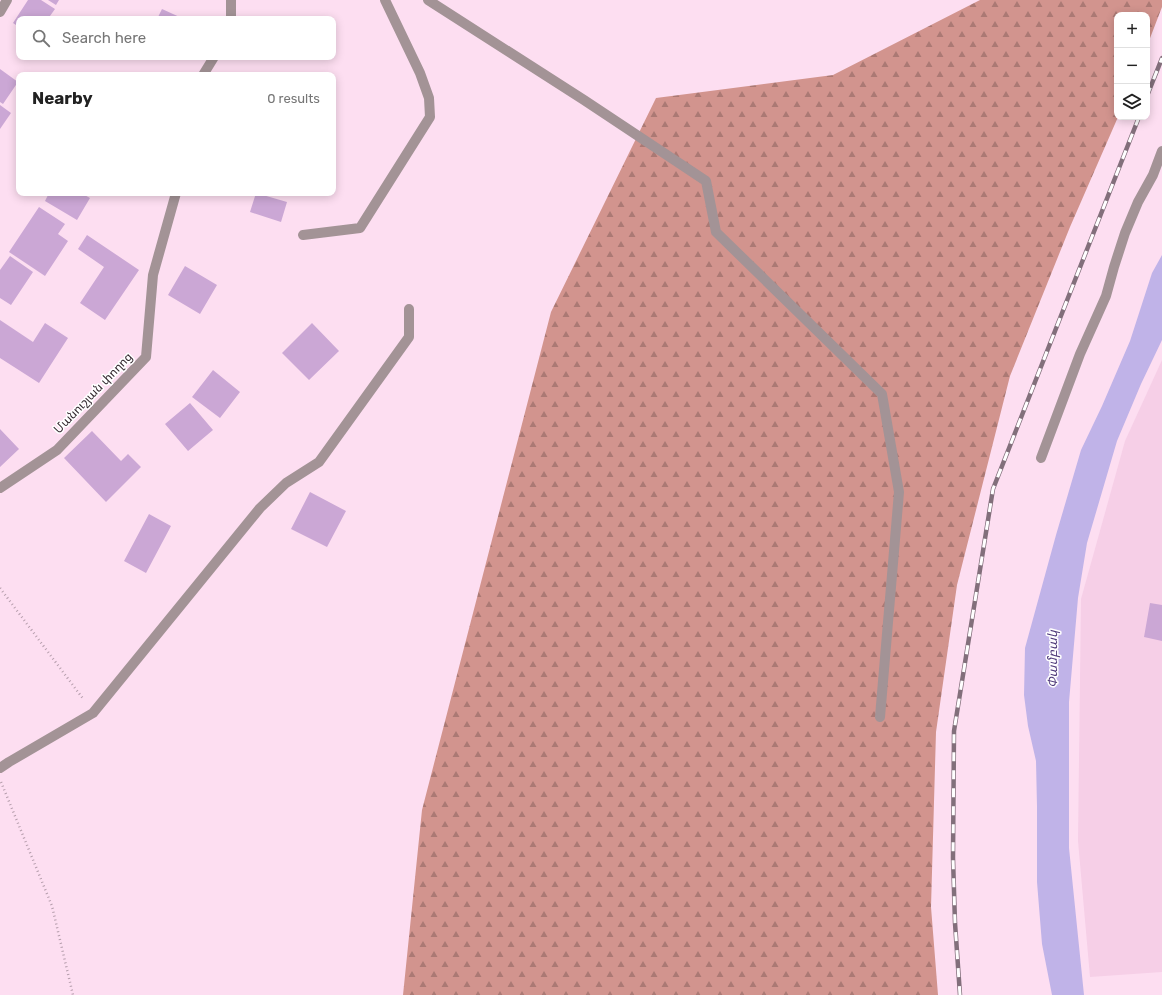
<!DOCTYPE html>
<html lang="en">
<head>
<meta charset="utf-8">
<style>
  body { margin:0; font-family:Rubik,"Noto Sans Armenian",sans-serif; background:#f2f2f2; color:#222 }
  .controls { position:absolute; right:12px; top:12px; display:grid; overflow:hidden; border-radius:8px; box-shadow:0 2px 10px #0003 }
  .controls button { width:36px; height:36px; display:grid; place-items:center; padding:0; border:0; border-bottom:1px solid #e0e0e0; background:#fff; color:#222; font:20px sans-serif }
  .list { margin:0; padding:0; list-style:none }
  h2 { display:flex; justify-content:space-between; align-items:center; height:52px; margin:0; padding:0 16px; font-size:17px }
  h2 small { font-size:13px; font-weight:400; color:#767676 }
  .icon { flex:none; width:22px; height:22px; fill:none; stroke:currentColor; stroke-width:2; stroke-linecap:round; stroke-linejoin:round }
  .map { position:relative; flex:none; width:1162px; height:995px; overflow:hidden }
  .search { position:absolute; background:#fff; box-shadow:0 2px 10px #0003; left:16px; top:16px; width:320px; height:44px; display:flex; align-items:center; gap:10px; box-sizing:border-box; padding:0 14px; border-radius:8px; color:#767676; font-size:15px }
  .panel { position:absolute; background:#fff; box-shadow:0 2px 10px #0003; left:16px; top:72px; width:320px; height:124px; border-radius:8px }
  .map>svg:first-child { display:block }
  .built { fill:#f6cfe7 }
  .forest { fill:url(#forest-firs) }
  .water { fill:#c0b3e8 }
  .building { fill:#cba7d5 }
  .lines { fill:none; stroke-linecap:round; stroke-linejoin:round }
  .path { stroke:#b69ead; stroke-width:2.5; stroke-dasharray:1 3; stroke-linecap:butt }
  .service { stroke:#a39396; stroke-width:10 }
  .minor { stroke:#a39396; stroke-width:10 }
  .rail-casing { stroke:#826f7b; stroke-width:4.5 }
  .rail { stroke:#fff; stroke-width:3; stroke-dasharray:9; stroke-linecap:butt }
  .labels { text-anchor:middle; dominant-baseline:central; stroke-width:3; stroke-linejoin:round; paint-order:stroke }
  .street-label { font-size:12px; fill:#32272e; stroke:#fff }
  .water-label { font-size:13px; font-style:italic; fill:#503b7b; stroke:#fff }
</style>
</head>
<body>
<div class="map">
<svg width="1162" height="995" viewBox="0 0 1162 995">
  <defs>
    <pattern id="forest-firs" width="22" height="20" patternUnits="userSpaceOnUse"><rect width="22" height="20" fill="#d2948e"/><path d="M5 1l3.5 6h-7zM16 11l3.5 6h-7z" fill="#ab7974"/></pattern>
  </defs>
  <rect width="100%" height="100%" fill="#fddef1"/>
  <!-- built -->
  <path class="built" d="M 1162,360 L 1162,972 L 1090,977 L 1078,841 L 1081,599 L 1125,441 Z"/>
  <!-- forest -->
  <path class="forest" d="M 980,0 L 1162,0 L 1162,7 L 1147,46 L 1147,15 L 1117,15 L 1117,117 L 1118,117 L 1070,227 L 1010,376 L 957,585 L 936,732 L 931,907 L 938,995 L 403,995 L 422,810 L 551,312 L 656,98 L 833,75 Z"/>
  <!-- water -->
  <path class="water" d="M 1162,255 L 1162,340 L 1141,384 L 1117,441 L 1087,543 L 1078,598 L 1069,702 L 1069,848 L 1084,995 L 1052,995 L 1042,944 L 1037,882 L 1037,806 L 1036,761 L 1028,726 L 1024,695 L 1025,648 L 1056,535 L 1081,450 L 1102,406 L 1130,341 L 1152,273 Z"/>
  <!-- building -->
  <path class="building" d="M 28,0 L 41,0 L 55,9 L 50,16 L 54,19 L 19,19 L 19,27 L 13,23 Z
    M 48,0 L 59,0 L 56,5 Z
    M 162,9 L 184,19 L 157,19 Z
    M 0,69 L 18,82 L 3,104 L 0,102 Z
    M 0,105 L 11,113 L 0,129 Z
    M 49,193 L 81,193 L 90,198 L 77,220 L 45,201 Z
    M 256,193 L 287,202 L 281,222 L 250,212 Z
    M 39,207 L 65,224 L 58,234 L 68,241 L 45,276 L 9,252 Z
    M 87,235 L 139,270 L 105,320 L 80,303 L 104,267 L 78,249 Z
    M 10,256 L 33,272 L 11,305 L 0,298 L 0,270 Z
    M 185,266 L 217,285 L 200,314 L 168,295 Z
    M 0,320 L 33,342 L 45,323 L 68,338 L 39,383 L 0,358 Z
    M 312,323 L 339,351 L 309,380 L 282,353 Z
    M 213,370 L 240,392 L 220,418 L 192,397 Z
    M 190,403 L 213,430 L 188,451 L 165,424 Z
    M 0,429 L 19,449 L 0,467 Z
    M 92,431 L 121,461 L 128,454 L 141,467 L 106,502 L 64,458 Z
    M 310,492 L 346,511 L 327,547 L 291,529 Z
    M 149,514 L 171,526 L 146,573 L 124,561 Z
    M 1150,603 L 1162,605 L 1162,641 L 1144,637 Z"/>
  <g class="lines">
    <!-- path -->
    <path class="path" d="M 0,588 L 84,700
      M 1,782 L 52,906 L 73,995"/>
    <!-- service -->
    <path class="service" d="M 428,0 L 584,100 L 706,181 L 716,232 L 882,394 L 899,492 L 880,717
      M 1041,458 L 1080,354 L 1106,296 L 1114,267 L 1125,233 L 1138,202 L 1153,175 L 1162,151"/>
    <!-- minor -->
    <path class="minor" d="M 231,0 L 231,19
      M 0,12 L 7,0
      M 203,75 L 214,57
      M 303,235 L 360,228 L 430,117 L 429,98 L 420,73 L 385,0
      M 0,488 L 57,450 L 146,357 L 153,275 L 176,193
      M 0,768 L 9,762 L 93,713 L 260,508 L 286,483 L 319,462 L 409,337 L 409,309"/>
    <!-- rail casing -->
    <g class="rail-casing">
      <path id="rail" d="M 1147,96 L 1162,58
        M 960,995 L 955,923 L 953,858 L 954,731 L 993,489 L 1139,117"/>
    </g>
    <!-- rail -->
    <use href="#rail" class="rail"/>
  </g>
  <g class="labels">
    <!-- street labels -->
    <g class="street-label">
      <text transform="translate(93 393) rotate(-46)">Մանուշյան փողոց</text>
    </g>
    <!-- water labels -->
    <g class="water-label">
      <text transform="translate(1052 659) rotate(-90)">Փամբակ</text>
    </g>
  </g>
</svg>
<div class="controls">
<button>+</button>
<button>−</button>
<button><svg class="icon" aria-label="layers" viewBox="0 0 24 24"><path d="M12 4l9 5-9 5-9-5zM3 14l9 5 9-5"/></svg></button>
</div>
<div class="search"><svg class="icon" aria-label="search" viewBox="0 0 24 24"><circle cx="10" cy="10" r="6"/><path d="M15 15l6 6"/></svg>Search here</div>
<section class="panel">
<h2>Nearby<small>0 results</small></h2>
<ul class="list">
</ul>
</section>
</div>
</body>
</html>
